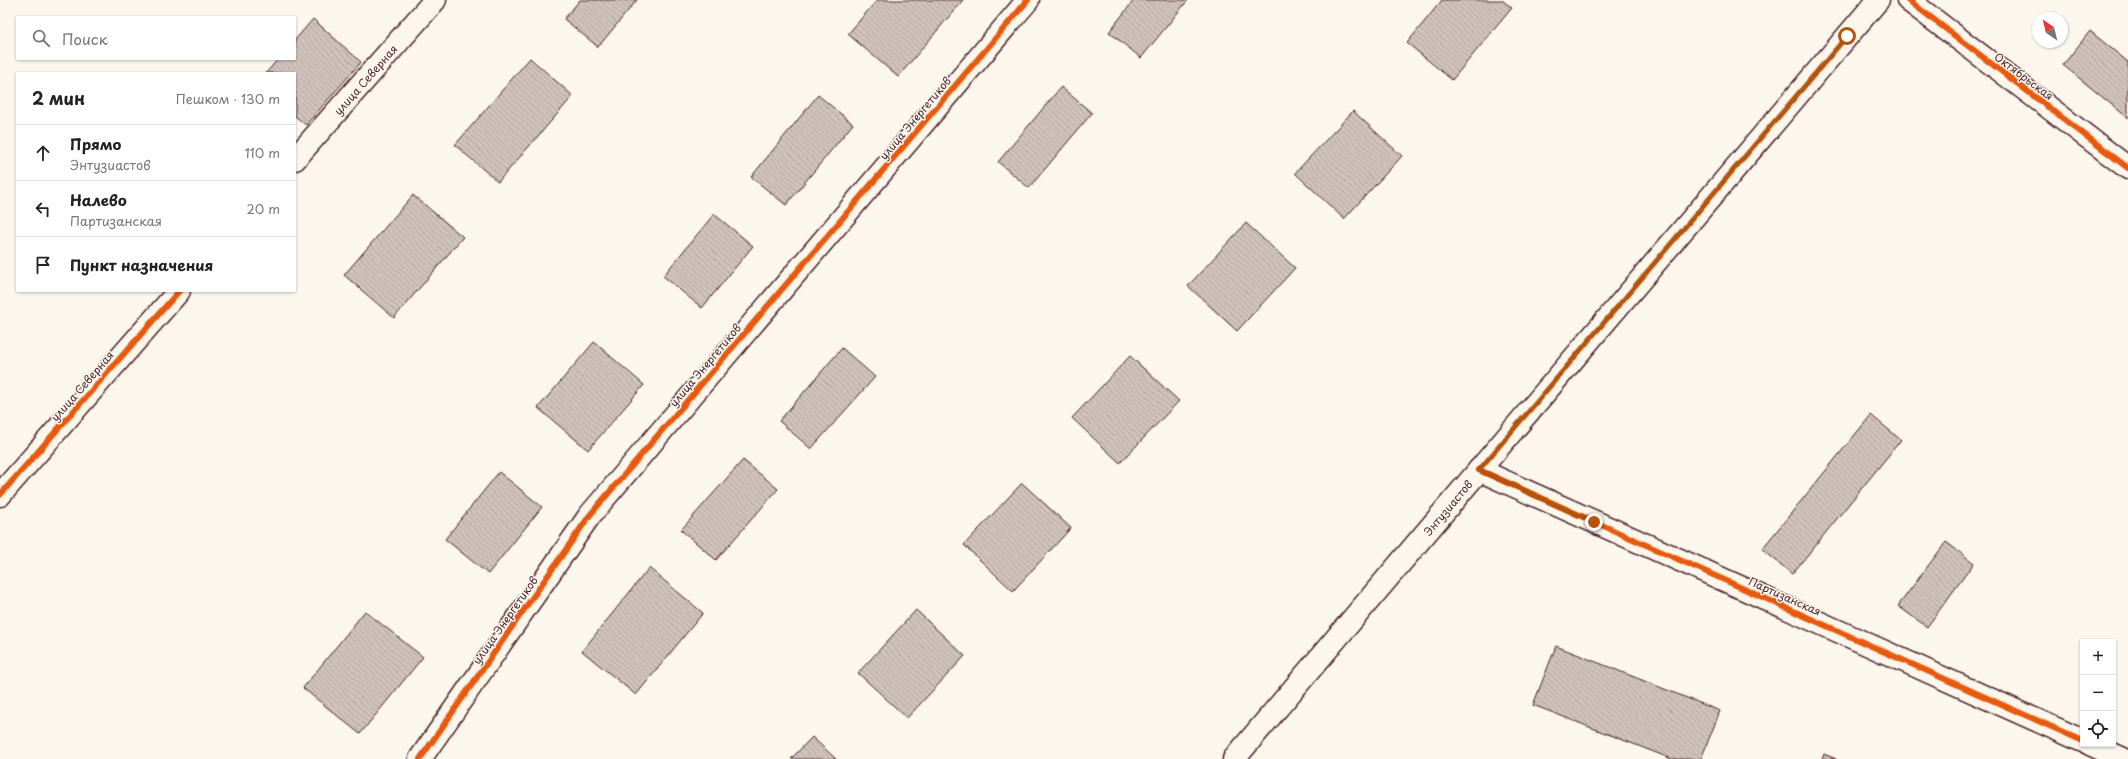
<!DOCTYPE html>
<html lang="ru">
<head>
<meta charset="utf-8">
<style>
  body { margin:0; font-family:"Playpen Sans",sans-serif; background:#f2f2f2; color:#222 }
  .controls { position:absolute; right:12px; bottom:12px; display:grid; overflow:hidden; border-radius:0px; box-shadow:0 1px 3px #0004 }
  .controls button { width:36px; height:36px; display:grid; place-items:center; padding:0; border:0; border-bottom:1px solid #e0e0e0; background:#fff; color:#222; font:20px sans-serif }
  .compass { position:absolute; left:2032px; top:12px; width:36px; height:36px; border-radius:50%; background:#fff; box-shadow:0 1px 3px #0004; rotate:325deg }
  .stop { position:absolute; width:12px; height:12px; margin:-9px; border:3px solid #b45309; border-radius:50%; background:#fff }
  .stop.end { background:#b45309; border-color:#fff; box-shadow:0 1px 4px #0008 }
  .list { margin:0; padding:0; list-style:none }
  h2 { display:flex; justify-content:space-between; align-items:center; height:52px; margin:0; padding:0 16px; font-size:17px }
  h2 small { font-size:13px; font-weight:400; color:#767676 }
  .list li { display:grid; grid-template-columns:26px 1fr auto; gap:12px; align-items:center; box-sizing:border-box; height:56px; padding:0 16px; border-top:1px solid #e0e0e0 }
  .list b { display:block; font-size:15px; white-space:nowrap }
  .list p { margin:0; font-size:13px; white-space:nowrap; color:#767676 }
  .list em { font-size:13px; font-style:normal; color:#767676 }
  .icon { flex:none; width:22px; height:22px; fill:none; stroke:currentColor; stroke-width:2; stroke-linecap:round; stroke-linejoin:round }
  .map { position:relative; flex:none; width:2128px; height:759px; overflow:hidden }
  .search { position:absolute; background:#fff; box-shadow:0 1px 3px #0004; left:16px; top:16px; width:280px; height:44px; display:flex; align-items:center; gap:10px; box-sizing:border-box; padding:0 14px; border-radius:0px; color:#767676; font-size:15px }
  .panel { position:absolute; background:#fff; box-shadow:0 1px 3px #0004; left:16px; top:72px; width:280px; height:220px; border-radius:0px }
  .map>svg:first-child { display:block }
  .building { fill:url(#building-back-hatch); stroke:#4a1f2b }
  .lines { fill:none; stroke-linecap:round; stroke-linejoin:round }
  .street-casing { stroke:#4a1f2b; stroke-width:25 }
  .primary-casing { stroke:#4a1f2b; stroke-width:25 }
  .street { stroke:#fbf7ec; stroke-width:22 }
  .primary { stroke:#fbf7ec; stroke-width:22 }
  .cycleway-casing { stroke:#fbf7ec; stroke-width:8 }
  .cycleway { stroke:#e8590c; stroke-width:6 }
  .route { stroke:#b45309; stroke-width:5 }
  .labels { text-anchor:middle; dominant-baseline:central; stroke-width:3; stroke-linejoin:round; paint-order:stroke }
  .street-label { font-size:11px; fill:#4a1f2b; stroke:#fbf7ec }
</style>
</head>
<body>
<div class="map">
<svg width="2128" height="759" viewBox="0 0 2128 759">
  <defs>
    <pattern id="building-back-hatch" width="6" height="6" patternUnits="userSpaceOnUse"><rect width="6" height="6" fill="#cfc2bc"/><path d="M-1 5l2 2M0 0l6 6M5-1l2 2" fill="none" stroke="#b3a6a2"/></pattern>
  </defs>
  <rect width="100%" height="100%" fill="#fbf7ec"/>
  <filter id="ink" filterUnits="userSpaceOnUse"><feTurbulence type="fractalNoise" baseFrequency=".025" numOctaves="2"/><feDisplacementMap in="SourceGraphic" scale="8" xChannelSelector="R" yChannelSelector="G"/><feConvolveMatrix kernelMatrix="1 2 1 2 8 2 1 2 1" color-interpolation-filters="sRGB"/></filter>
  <g filter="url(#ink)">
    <!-- building -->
    <path class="building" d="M 580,0 L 637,0 L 598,47 L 564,19 Z
      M 877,0 L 963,0 L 898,77 L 848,34 Z
      M 1134,0 L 1188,0 L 1141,58 L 1109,32 Z
      M 1442,0 L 1502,0 L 1512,8 L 1452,80 L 1407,43 Z
      M 313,19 L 361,62 L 306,125 L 295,116 L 295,73 L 266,73 L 278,59 L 295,59 L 295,40 Z
      M 2090,31 L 2128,62 L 2128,118 L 2063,65 Z
      M 530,58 L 573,96 L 498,182 L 455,145 Z
      M 1061,87 L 1092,113 L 1029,188 L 998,162 Z
      M 818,95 L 853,124 L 786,205 L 751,177 Z
      M 1353,111 L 1402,156 L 1344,219 L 1295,173 Z
      M 413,195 L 463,237 L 394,318 L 344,275 Z
      M 714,214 L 753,246 L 702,308 L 663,276 Z
      M 1246,223 L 1295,268 L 1237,331 L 1188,286 Z
      M 594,342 L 644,385 L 588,450 L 538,408 Z
      M 842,348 L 875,377 L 811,449 L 779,421 Z
      M 1130,356 L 1179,401 L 1120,463 L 1072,418 Z
      M 1871,415 L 1901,440 L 1792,574 L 1762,549 Z
      M 743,460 L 778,489 L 716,560 L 681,530 Z
      M 499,472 L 542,507 L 488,574 L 445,539 Z
      M 1022,483 L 1071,528 L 1013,591 L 964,545 Z
      M 1946,542 L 1974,563 L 1927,627 L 1898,606 Z
      M 649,568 L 703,613 L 636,695 L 582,651 Z
      M 916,610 L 965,656 L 907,718 L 858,673 Z
      M 365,611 L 423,657 L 360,734 L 303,688 Z
      M 1556,646 L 1720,711 L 1701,759 L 1672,759 L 1533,705 Z
      M 812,737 L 836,759 L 791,759 Z
      M 1824,754 L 1836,759 L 1822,759 Z"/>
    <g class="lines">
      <!-- street casing -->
      <g class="street-casing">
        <g id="street">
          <path d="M 1908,0 L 2128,168"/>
          <path id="s1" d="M 295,159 L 435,0"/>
          <path d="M 1479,470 L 2083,741"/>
          <path d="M 0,495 L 179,291"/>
          <path d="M 2090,744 L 2123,759"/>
          <path d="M 420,759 L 590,515 L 1028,0"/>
        </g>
      </g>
      <!-- primary casing -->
      <g class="primary-casing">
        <g id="primary">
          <path id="s2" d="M 1234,759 L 1878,0"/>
        </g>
      </g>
      <!-- street -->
      <use href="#street" class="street"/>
      <!-- primary -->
      <use href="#primary" class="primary"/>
      <!-- cycleway casing -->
      <g class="cycleway-casing">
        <path id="cycleway" d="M 1908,0 L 2128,168
          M 1479,470 L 2083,741
          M 0,495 L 179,291
          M 420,759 L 590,515 L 1028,0"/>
      </g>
      <!-- cycleway -->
      <use href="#cycleway" class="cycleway"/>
    </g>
  </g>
  <g class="lines" filter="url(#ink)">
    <!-- route -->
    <path class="route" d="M 1594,522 L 1479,470 L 1847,36"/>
  </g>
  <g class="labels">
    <!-- street labels -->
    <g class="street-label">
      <text transform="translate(2024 76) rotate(37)">Октябрьская</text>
      <text stroke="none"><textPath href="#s1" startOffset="106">улица Северная</textPath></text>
      <text transform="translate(915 118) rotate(-50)">улица Энергетиков</text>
      <text transform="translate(705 365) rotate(-50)">улица Энергетиков</text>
      <text transform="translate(82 386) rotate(-49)">улица Северная</text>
      <text stroke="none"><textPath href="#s2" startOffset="330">Энтузиастов</textPath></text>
      <text transform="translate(1785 596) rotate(24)">Партизанская</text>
      <text transform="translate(505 620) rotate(-55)">улица Энергетиков</text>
    </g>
  </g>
</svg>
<div class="controls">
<button>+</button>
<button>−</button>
<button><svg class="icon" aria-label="locate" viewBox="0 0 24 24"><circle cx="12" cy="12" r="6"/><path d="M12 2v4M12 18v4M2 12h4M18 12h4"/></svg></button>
</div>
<svg class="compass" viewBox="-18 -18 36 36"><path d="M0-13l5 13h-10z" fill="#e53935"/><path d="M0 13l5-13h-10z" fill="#767676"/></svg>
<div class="stop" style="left:1847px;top:36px"></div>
<div class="stop end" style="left:1594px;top:522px"></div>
<div class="search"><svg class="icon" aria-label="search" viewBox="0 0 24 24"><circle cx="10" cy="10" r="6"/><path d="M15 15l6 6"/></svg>Поиск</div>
<section class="panel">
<h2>2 мин<small>Пешком · 130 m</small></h2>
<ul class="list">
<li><svg class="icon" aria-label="ahead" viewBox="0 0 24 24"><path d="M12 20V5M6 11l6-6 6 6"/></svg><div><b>Прямо</b><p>Энтузиастов</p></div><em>110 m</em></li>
<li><svg class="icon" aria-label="left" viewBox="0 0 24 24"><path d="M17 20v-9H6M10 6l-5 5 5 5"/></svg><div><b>Налево</b><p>Партизанская</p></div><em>20 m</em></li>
<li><svg class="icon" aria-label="arrive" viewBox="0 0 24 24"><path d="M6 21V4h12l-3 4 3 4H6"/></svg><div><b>Пункт назначения</b></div></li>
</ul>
</section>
</div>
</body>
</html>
